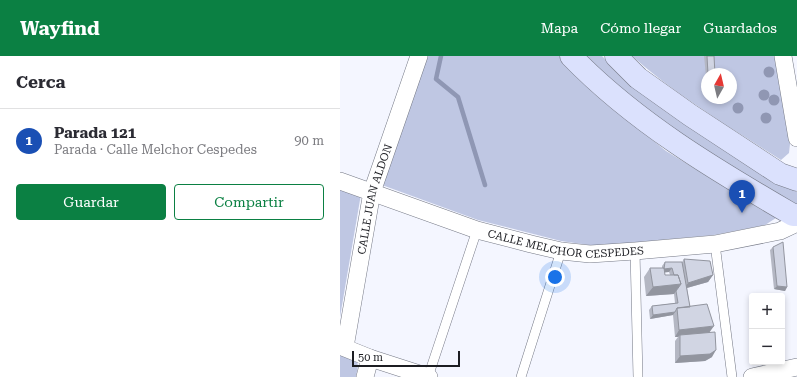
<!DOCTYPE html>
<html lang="es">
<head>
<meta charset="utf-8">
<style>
  body { margin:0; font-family:"Roboto Serif",serif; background:#f7f7f7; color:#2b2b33 }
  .controls { position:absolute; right:12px; bottom:12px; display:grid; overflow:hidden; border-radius:4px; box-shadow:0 2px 6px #0003 }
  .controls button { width:36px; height:36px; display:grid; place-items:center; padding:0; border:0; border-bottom:1px solid #e1e1e2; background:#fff; color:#2b2b33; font:20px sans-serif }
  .compass { position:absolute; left:361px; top:12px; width:36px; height:36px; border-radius:50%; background:#fff; box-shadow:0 2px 6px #0003; rotate:8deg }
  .scale { position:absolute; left:12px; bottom:10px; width:108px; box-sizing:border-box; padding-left:4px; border:2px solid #1c1d22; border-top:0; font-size:11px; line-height:14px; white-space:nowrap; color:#1c1d22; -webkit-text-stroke:3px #fff; paint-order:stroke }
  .you { position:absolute; left:215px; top:221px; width:14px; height:14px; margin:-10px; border:3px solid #fff; border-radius:50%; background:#1a73e8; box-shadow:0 0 0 6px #1a73e833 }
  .badge { display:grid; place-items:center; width:26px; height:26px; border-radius:50%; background:#0b8043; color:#fff; font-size:13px; font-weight:700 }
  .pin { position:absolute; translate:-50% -33px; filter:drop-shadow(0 1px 2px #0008) }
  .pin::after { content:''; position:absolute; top:21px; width:14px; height:12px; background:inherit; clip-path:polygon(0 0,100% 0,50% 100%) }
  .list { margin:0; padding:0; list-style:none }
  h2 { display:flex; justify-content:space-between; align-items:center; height:52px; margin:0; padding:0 16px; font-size:17px }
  h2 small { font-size:13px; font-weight:400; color:#7c7c81 }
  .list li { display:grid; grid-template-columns:26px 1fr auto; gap:12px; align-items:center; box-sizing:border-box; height:64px; padding:0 16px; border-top:1px solid #e1e1e2 }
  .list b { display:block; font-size:15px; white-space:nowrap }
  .list p { margin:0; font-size:13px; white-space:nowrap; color:#7c7c81 }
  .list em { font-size:13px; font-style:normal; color:#7c7c81 }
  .actions { display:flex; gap:8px; padding:12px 16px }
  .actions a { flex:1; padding:9px 0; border:1px solid #0b8043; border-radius:4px; text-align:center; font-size:14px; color:#0b8043 }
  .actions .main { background:#0b8043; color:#fff }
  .map { position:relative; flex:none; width:457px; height:321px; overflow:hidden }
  header { display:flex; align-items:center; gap:24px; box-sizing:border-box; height:56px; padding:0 20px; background:#0b8043; color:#fff }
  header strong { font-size:19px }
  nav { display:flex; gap:22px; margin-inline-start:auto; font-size:14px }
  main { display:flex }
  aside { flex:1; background:#fff }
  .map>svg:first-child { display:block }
  .green { fill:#bfc7e3; fill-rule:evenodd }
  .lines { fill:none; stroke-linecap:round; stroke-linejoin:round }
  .stream { stroke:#8f97b4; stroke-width:4.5 }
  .lane-casing { stroke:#757986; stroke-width:10 }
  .street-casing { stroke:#757986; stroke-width:18 }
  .secondary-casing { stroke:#757986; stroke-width:23 }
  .lane { stroke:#fff; stroke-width:9 }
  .street { stroke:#fff; stroke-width:17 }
  .secondary { stroke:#dbe1fd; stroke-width:22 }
  .tree { fill:#9097b3 }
  .wall { fill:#b4b7c3; fill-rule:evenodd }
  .shaded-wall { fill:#92959f }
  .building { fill:#d1d5e3; stroke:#92959f }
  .labels { text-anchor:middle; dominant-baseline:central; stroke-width:3.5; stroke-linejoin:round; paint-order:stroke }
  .street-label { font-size:11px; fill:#1c1d22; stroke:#fff }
</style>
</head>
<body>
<header>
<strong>Wayfind</strong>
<nav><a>Mapa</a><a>Cómo llegar</a><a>Guardados</a></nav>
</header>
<main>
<aside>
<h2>Cerca<small></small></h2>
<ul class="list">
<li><span class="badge" style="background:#1a4fb4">1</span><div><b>Parada 121</b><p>Parada · Calle Melchor Cespedes</p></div><em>90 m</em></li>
</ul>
<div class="actions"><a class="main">Guardar</a><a>Compartir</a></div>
</aside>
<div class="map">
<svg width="457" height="321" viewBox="0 0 457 321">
  <rect width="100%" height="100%" fill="#f4f6ff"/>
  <!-- green -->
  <path class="green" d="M 87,0 L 220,0 L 256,38 L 326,95 L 436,162 L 425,169 L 374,179 L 256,190 L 221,185 L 138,164 L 42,129 Z
    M 243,0 L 262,0 L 271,9 L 440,126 L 457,136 L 457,150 L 336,79 Z
    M 292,0 L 437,0 L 450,88 L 449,97 L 441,104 C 391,72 336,39 292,0 ZM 367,18 L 391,18 L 391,42 L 367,42 Z
    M 0,126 L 21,138 L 0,261 Z
    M 0,296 L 17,305 L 18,310 L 16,321 L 0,321 Z"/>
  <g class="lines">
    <!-- stream -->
    <path class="stream" d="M 101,0 L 96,23 L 118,41 L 145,129"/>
    <!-- lane casing -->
    <g class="lane-casing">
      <path id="lane" d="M 375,188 L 392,321
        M 295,195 L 298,321
        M 88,321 L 137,174
        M 181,321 L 221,195"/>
    </g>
    <!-- street casing -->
    <g class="street-casing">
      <g id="street">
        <path d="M 443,0 L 457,82"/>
        <path id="s1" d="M 0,125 L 137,174 L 191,188 L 221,195 L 250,198 L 295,195 L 375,188 L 440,175 L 457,167"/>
        <path d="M 0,290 L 30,302 L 89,321"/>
        <path id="s2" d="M 5,291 L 32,136 L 79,0"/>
        <path d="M 25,321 L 30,302"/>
        <path d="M 412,321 L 457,311"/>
      </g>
    </g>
    <!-- secondary casing -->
    <g class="secondary-casing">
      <path id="secondary" d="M 231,0 C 295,66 374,113 453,159 L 457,159
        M 276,0 L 298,22 L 350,59 L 440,118 L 457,124"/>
    </g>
    <!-- lane -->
    <use href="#lane" class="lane"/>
    <!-- street -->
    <use href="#street" class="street"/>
    <!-- secondary -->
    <use href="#secondary" class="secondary"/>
  </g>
  <!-- trees -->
  <g class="tree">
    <circle cx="429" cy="16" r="5.5"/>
    <circle cx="424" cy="39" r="5.5"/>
    <circle cx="434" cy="44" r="5.5"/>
    <circle cx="398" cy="52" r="5.5"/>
    <circle cx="426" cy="62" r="5.5"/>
  </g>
  <!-- wall -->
  <path class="wall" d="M 364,0 L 374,0 L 375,18 L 367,18 L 367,30 Z
    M 433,191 L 447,231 L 445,235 L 434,233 L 430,194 Z
    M 344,203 L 373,219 L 368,226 L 347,232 L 350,251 L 369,276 L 372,301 L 365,305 L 335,307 L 335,285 L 338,281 L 335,281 L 333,259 L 310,263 L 309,254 L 312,250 L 335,247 L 334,238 L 306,240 L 304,221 L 310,212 L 322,212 L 322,210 L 325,206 L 342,206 ZM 324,216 L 329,216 L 330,219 L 325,219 Z"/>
  <!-- shaded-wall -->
  <path class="shaded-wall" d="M 332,212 L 329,216 L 321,217 L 324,213 Z
    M 373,219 L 368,226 L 343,233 L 348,227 Z
    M 341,228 L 334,238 L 306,240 L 313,231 Z
    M 437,230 L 447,231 L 445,235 L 434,233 Z
    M 335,256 L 333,259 L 310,263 L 313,259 Z
    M 374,270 L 369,277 L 340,279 L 338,281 L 335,281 L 339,274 Z
    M 376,294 L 372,301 L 365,305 L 335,307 L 340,300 Z"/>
  <!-- building -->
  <path class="building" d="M 367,0 L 374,0 L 375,18 L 368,18 Z
    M 443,186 L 447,231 L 437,230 L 433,191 Z
    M 344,203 L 370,205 L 373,219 L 348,227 Z
    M 325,206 L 342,206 L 350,251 L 337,252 L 335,256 L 313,259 L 312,250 L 338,247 L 336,235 L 341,228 L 338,219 L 334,219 L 332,212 L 324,213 Z
    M 310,212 L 324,212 L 325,219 L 338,219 L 341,228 L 313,231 Z
    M 367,248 L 374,270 L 339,274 L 337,252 Z
    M 375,276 L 376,294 L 370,298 L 340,300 L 340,279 Z"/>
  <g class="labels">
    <!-- street labels -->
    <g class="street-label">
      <text stroke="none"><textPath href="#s2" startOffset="151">CALLE JUAN ALDON</textPath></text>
      <text stroke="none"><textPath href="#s1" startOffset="236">CALLE MELCHOR CESPEDES</textPath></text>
    </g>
  </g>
</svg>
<div class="controls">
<button>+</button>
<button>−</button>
</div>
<svg class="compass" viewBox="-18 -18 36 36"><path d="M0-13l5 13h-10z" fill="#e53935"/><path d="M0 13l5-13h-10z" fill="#7c7c81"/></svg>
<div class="scale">50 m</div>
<div class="you"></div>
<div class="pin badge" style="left:402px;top:157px;background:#1a4fb4">1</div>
</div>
</main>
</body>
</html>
